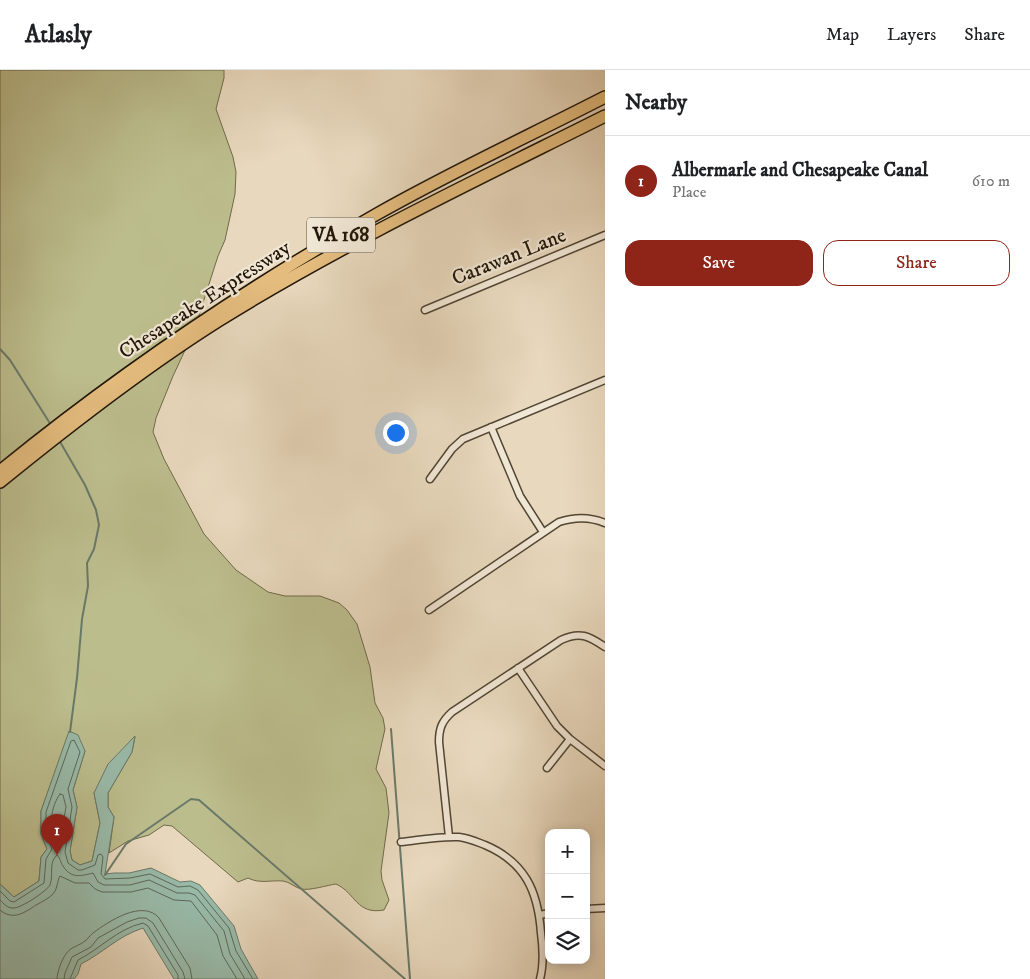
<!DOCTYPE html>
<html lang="en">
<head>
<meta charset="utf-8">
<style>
  body { margin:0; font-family:"IM FELL DW Pica",serif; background:#f6f6f6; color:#202124 }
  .controls { position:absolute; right:15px; bottom:15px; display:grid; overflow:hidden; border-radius:10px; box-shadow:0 2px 12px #0003 }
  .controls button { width:45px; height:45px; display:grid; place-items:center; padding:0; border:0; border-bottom:1px solid #e0e0e0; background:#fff; color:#202124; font:25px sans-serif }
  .you { position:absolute; left:395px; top:362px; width:18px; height:18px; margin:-12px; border:4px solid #fff; border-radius:50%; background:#1a73e8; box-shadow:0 0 0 8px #1a73e833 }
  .badge { display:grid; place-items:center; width:32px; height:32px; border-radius:50%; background:#8f2418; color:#fff; font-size:16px; font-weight:700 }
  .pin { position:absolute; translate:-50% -41px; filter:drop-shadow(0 1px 2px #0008) }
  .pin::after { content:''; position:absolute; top:26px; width:18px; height:15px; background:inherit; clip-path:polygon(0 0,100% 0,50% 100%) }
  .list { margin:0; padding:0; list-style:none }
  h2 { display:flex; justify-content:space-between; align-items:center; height:65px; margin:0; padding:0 20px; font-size:21px }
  h2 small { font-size:16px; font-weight:400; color:#757577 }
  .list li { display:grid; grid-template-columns:32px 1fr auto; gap:15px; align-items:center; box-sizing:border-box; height:90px; padding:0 20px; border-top:1px solid #e0e0e0 }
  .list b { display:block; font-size:19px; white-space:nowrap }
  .list p { margin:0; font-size:16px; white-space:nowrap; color:#757577 }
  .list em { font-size:16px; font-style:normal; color:#757577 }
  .actions { display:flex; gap:10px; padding:15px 20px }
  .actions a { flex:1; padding:11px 0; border:1px solid #8f2418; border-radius:15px; text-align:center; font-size:18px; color:#8f2418 }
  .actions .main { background:#8f2418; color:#fff }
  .icon { flex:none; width:28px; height:28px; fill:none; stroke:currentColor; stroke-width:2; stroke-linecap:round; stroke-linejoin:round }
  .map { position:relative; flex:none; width:605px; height:909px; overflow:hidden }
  header { display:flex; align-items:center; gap:30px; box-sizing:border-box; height:70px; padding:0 25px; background:#fff; border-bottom:1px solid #e0e0e0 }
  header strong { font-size:24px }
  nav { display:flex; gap:28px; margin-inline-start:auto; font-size:18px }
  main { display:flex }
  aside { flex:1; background:#fff }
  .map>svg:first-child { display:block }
  .green { fill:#bcbd8d; stroke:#6e6a4a }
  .water { fill:#9ba; stroke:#697969 }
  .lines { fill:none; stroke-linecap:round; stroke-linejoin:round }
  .shore { stroke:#5c6858; stroke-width:1 }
  .stream { stroke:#697969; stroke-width:2 }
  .minor-casing { stroke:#524634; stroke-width:9 }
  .motorway-casing { stroke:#201607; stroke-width:14 }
  .minor { stroke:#f0e6d4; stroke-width:6 }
  .motorway { stroke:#e4bc7e; stroke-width:11 }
  .labels { text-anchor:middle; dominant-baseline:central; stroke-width:4.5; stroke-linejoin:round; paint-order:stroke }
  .shield { fill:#f0e6d4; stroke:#5e5444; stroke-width:1 }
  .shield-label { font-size:20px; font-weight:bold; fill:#201607 }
  .street-label { font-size:21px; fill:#201607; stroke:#f0e6d4 }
</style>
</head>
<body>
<header>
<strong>Atlasly</strong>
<nav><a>Map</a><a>Layers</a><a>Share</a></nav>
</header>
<main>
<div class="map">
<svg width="605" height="909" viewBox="0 0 605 909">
  <rect width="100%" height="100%" fill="#e8d8bd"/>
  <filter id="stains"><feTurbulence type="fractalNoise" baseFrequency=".004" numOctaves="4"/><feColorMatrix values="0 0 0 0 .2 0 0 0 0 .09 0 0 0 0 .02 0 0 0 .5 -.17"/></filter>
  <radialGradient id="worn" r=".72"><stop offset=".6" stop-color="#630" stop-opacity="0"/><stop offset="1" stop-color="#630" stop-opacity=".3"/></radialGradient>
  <!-- green -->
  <path class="green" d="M 0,0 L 224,0 L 224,8 L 216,39 L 233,87 L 236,102 L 235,124 L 225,170 L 218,186 L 194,261 L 173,306 L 156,348 L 153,362 L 164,389 L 204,464 L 236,500 L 268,522 L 285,526 L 320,526 L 339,533 L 347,540 L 357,554 L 370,597 L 375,633 L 383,648 L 385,659 L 376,699 L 386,718 L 389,743 L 381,801 L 382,810 L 389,830 L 384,840 C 356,845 356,823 336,814 C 328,815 309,821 301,819 C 294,817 290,812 283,811 C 270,810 260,814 248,808 L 238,812 L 172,756 L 164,755 L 149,765 L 128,771 L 109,783 L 114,747 L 108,737 L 108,723 L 132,682 L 135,667 L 123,680 L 94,723 L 100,753 L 92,791 L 80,795 L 72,790 L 70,781 L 77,737 L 73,720 L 85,681 L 70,661 L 41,741 L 41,764 L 47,779 L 41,787 L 39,811 L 14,827 L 0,814 Z"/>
  <!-- water -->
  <path class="water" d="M 69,661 L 78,665 L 85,681 L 73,720 L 77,737 L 70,781 L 72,790 L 80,795 L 92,791 L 100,753 L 94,723 L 108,694 L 135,666 L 132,682 L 108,723 L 108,737 L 114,747 L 105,804 L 114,803 L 129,803 L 151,798 L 180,812 L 191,811 L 200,815 L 234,856 L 241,879 L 258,909 L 174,909 L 143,858 C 118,866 103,883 81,894 L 78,904 L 74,909 L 0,909 L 0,814 L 14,827 L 39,811 L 41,787 L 47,779 L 41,764 L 41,741 Z"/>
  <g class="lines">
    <!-- shore -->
    <path class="shore" d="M 60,724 L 63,725 L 66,737 L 60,770 L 58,772 C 47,760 51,736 60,724 Z
      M 0,821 L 10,831 L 14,832 L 44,813 L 46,789 L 52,779 L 46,763 L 46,742 L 71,671 L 74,670 L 80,682 L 68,719 L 72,737 L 65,782 L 68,793 L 78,800 L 82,800 L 95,795 L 98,785 L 101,784 L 103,787 L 101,804 L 105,809 L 130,808 L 150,804 L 178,817 L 190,816 L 198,820 L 229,858 L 236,881 L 253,909
      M 0,830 C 4,834 7,838 13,838 C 20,839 47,821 50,815 C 54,804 48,793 57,785 C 61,789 60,792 63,796 C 71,809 81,806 93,803 L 98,812 L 104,815 L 130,815 L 149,810 L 177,823 L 189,823 L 195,825 L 224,861 L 230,884 L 245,909
      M 0,840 C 13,851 24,843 36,835 C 42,832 49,828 53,824 C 58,818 57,811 60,806 L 75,813 L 89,813 L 95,819 L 102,822 L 131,822 L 148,818 L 174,830 L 191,831 L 217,865 L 223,886 L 237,909
      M 57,909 C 57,902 62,889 66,884 C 70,877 79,876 85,871 C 88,869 90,865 93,863 C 109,851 143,829 159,848 L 190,898 L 192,909
      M 64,909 L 65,903 L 72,887 L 91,877 L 98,868 L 127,852 L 139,848 L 146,848 L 153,853 L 183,902 L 185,909
      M 70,909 L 78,890 C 100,879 117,859 143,853 L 148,856 L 178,905 L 178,909"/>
    <!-- stream -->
    <path class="stream" d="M 0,279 L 10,290 L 51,355
      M 59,370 L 85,415 L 96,440 L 99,455 L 94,479 L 87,493 L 88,516 L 82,549 L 77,608 L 70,662
      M 391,659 L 410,909
      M 105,805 L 126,774 L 191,729 L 199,730 L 405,909"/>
    <!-- minor casing -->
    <g class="minor-casing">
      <path id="minor" d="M 425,240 L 605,165
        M 491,357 L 520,426 L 543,462
        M 430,409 L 452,379 L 463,369 L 605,310
        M 429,540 L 559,452 C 574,447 591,447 605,453
        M 518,598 L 557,656 L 570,669 L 605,696
        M 547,698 L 570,669
        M 449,767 L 439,672 C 439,658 442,651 452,642 L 561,570 C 580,561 589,566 605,577
        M 401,772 C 420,770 440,766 459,767 C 468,768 477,772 485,775 C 525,792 538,821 541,863 C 543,878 544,894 540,909
        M 586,839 L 605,838
        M 540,845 L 549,843"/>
    </g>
    <!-- motorway casing -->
    <g class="motorway-casing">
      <path id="motorway" d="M 0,401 C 119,304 243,220 377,144 C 451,102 529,66 605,27
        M 0,412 C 70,355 142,299 218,251 C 342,174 475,111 605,46"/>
    </g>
    <!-- minor -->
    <use href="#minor" class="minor"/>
    <!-- motorway -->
    <use href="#motorway" class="motorway"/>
  </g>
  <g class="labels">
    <!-- shield labels -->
    <rect class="shield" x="307" y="147.5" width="68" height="35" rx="4"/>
    <g class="shield-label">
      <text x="341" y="165">VA 168</text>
    </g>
    <!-- street labels -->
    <g class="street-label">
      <text transform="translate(509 187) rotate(-22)">Carawan Lane</text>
      <text transform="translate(205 230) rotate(-33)">Chesapeake Expressway</text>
    </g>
  </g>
  <rect width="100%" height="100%" filter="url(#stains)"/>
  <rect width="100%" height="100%" fill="url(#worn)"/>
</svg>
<div class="controls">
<button>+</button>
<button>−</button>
<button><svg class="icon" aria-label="layers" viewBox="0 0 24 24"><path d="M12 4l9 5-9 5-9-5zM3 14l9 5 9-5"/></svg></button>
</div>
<div class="you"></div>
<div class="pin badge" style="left:57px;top:785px">1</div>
</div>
<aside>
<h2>Nearby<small></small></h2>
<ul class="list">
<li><span class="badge">1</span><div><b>Albermarle and Chesapeake Canal</b><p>Place</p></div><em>610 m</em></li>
</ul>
<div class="actions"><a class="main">Save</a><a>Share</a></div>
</aside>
</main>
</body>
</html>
